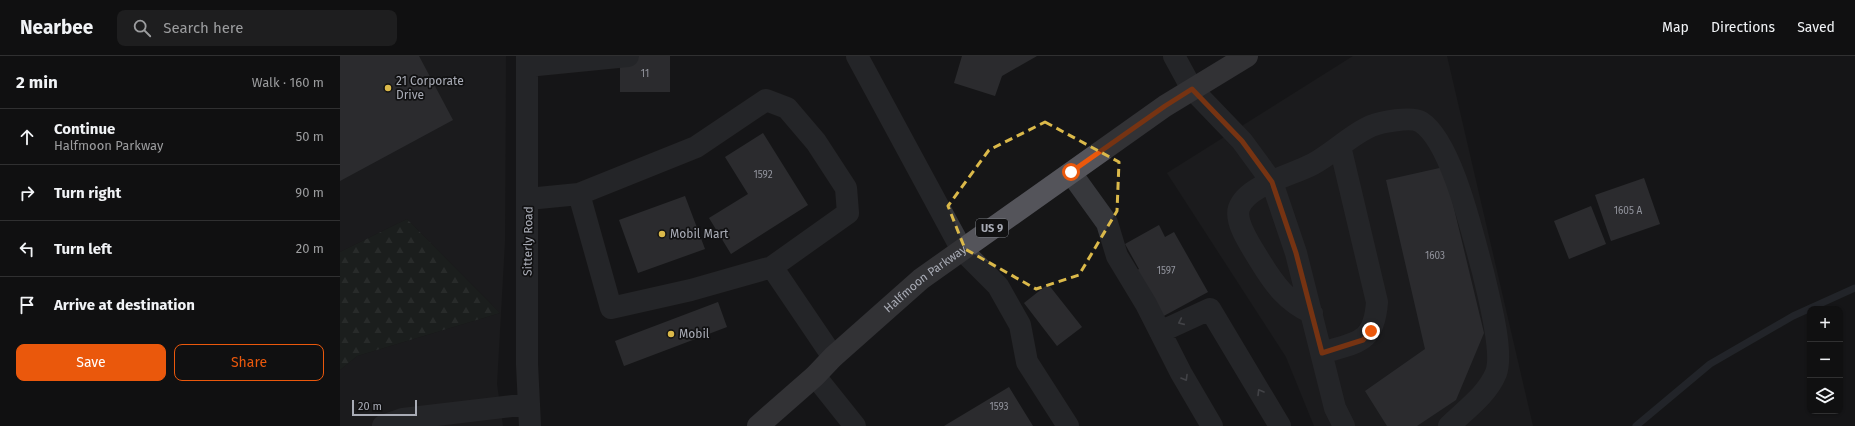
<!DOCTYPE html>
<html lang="en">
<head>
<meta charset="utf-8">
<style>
  body { margin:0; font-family:"Fira Sans",sans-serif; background:#1e1e1f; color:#f1f3f6 }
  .controls { position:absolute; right:12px; bottom:12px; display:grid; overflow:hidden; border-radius:8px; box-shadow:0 1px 3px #0004 }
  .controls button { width:36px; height:36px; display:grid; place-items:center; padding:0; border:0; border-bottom:1px solid #303031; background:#101011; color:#f1f3f6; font:20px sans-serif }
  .scale { position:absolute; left:12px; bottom:10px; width:65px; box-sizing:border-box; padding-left:4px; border:2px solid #a9acb6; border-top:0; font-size:11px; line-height:14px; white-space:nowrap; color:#a9acb6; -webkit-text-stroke:3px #111112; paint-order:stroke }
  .stop { position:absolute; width:12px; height:12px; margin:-9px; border:3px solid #ea580c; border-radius:50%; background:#fff }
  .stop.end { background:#ea580c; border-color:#fff; box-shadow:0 1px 4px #0008 }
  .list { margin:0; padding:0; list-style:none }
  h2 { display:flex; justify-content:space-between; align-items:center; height:52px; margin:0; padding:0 16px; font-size:17px }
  h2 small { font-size:13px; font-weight:400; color:#9c9d9f }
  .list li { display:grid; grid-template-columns:26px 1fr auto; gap:12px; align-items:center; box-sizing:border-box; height:56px; padding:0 16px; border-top:1px solid #303031 }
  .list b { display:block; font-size:15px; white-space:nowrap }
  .list p { margin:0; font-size:13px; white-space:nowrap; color:#9c9d9f }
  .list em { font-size:13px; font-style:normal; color:#9c9d9f }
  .actions { display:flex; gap:8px; padding:12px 16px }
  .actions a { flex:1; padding:9px 0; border:1px solid #ea580c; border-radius:8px; text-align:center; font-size:14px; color:#ea580c }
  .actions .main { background:#ea580c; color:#fff }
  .icon { flex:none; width:22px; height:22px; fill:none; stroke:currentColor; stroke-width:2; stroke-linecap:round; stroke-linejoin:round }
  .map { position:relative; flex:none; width:1515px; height:370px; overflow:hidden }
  header { display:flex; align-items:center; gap:24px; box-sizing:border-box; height:56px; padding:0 20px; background:#101011; border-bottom:1px solid #303031 }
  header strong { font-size:19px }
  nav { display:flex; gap:22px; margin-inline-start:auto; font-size:14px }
  .search { width:280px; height:36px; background:#1e1e1f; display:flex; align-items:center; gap:10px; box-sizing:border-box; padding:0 14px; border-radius:8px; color:#9c9d9f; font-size:15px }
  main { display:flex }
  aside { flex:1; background:#101011 }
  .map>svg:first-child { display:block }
  .built { fill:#222224 }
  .forest { fill:url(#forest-firs) }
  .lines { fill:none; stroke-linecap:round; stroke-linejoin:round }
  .stream { stroke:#31373f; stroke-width:7 }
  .building { fill:#45464a }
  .minor { stroke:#37383c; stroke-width:22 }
  .major { stroke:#54545a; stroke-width:22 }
  .oneway { stroke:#76787f }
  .route { stroke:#ea580c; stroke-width:5 }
  .marked { fill:none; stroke:#dbb94a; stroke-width:3; stroke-dasharray:8 5; stroke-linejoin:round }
  .poi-dot { fill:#dbb94a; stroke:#111112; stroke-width:1.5 }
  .labels { text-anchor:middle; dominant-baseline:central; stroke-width:3.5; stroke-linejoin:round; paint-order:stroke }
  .number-label { font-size:10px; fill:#90929b }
  .shield { fill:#111112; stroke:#7b7e85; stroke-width:1 }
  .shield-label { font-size:11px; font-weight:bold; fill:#a9acb6 }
  .poi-label { font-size:12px; fill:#a9acb6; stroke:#111112; text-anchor:start }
  .street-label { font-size:12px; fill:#a9acb6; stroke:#111112 }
</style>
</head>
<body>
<header>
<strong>Nearbee</strong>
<div class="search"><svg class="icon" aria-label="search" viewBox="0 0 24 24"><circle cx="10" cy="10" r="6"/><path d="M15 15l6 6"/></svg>Search here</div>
<nav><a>Map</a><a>Directions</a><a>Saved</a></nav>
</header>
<main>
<aside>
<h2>2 min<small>Walk · 160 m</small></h2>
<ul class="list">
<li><svg class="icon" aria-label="ahead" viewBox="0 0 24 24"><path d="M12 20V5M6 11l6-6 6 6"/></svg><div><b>Continue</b><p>Halfmoon Parkway</p></div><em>50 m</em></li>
<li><svg class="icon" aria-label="right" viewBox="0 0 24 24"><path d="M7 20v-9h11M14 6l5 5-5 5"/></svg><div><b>Turn right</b></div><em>90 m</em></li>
<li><svg class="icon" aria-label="left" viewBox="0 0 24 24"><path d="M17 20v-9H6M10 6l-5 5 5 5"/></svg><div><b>Turn left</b></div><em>20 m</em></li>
<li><svg class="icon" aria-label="arrive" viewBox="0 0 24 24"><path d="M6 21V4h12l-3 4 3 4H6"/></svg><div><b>Arrive at destination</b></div></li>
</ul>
<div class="actions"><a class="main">Save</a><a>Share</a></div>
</aside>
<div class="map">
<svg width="1515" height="370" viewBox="0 0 1515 370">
  <defs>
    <pattern id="forest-firs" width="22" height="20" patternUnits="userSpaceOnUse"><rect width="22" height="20" fill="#222924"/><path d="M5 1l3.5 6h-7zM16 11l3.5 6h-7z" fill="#3f4542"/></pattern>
  </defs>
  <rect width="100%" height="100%" fill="#161617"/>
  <!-- built -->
  <path class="built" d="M 0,0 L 166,0 L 165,185 L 157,328 L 163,370 L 0,370 L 0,314 L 17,300 L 160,257 L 67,163 L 0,196 Z
    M 1013,0 L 1107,0 L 1193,370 L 974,370 L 946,301 L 827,117 Z"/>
  <!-- forest -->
  <path class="forest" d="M 67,163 L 160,257 L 17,300 L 0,314 L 0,196 Z"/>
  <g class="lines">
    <!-- stream -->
    <path class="stream" d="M 1296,370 L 1370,308 L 1453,260 L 1515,232"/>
  </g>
  <!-- building -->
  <path class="building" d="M 0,0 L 79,0 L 113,64 L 0,125 Z
    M 280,0 L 330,0 L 330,36 L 280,36 Z
    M 622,0 L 697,0 L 662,20 L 655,40 L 614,27 Z
    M 423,77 L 468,149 L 391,198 L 369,162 L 408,138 L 385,101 Z
    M 1104,111 L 1144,277 L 1116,344 L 1077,370 L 1047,370 L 1025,335 L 1085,293 L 1046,124 Z
    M 1304,122 L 1320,168 L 1271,185 L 1255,139 Z
    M 345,140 L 365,193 L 298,217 L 279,164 Z
    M 1251,150 L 1266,188 L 1229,203 L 1214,165 Z
    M 819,169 L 825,181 L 834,176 L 868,236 L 820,262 L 794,216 L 799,213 L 785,188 Z
    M 708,228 L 742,271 L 717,290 L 684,247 Z
    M 378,246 L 387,271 L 284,310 L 275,285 Z
    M 669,331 L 693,370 L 604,370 Z"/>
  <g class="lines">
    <!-- minor -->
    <path class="minor" d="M 187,0 L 187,308 L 190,370
      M 517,0 L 622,194 L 658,230 L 680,269 L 687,306 L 728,370
      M 834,0 L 852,33 L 902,85 L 932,126 L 956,197 L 995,352 L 1004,370
      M 187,10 L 288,0
      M 731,117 L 767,167 L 777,200 L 806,248 L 841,317 L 872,370
      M 239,138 L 271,252 L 351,234 L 432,211
      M 188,143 L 239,138 L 356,91 L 426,44 L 447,52 L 476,86 L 506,132 L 508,157 L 432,211 L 493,301
      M 972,257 C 947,246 934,228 920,205 C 913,193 894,167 899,152 C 907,129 953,119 973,108 C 992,98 1012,78 1031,70 C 1041,66 1071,60 1081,66 C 1112,86 1133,180 1143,216 C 1148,238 1164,296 1156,317 C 1147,339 1125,354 1109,370
      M 820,276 L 870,253 L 940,370
      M 982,297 C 1017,286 1034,288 1037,246 L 1000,90
      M 475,320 L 515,370
      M 43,370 L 63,363 L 189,348"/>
    <!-- major -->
    <path class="major" id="s1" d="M 418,370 L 475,320 L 493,301 L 581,223 L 825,50 L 907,0"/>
  </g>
  <!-- one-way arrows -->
  <defs><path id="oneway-chevron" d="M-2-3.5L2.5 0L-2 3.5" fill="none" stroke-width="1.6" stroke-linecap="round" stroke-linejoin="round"/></defs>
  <g class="oneway">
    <use href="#oneway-chevron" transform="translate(841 266) rotate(156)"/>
    <use href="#oneway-chevron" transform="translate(845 322) rotate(60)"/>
    <use href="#oneway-chevron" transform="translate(920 336) rotate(-121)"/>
  </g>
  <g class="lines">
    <!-- route -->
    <path class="route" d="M 731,116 L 825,50 L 852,33 L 902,85 L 932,126 L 956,197 L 982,297 L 1023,284 L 1031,275"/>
  </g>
  <!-- marked area -->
  <path d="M0 0H1515V370H0ZM 705,66 L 779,106 L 777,155 L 739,219 L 696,233 L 625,193 L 608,150 L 649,94 Z" fill="#161617" fill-opacity=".55" fill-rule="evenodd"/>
  <path class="marked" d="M 705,66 L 779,106 L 777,155 L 739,219 L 696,233 L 625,193 L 608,150 L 649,94 Z"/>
  <!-- markers -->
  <g class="poi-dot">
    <circle cx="48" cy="32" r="4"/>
    <circle cx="322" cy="178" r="4"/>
    <circle cx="331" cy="278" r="4"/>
  </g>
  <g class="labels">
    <!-- number labels -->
    <g class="number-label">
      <text x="305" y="18">11</text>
      <text x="423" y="119">1592</text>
      <text x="1288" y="155">1605 A</text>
      <text x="1095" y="200">1603</text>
      <text x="826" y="215">1597</text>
      <text x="659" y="351">1593</text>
    </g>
    <!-- shield labels -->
    <rect class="shield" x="636" y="163" width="32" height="18" rx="3"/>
    <g class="shield-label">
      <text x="652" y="172">US 9</text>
    </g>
    <!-- poi labels -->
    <g class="poi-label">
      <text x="56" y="25">21 Corporate<tspan x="56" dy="14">Drive</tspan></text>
      <text x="330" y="178">Mobil Mart</text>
      <text x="339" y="278">Mobil</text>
    </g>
    <!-- street labels -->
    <g class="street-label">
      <text transform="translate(188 185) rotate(-89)">Sitterly Road</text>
      <text stroke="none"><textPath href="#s1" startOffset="223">Halfmoon Parkway</textPath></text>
    </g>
  </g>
</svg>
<div class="controls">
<button>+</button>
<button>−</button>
<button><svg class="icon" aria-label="layers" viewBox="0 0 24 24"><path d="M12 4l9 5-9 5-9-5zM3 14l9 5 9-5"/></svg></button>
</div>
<div class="scale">20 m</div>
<div class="stop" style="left:731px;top:116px"></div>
<div class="stop end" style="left:1031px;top:275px"></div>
</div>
</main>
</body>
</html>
